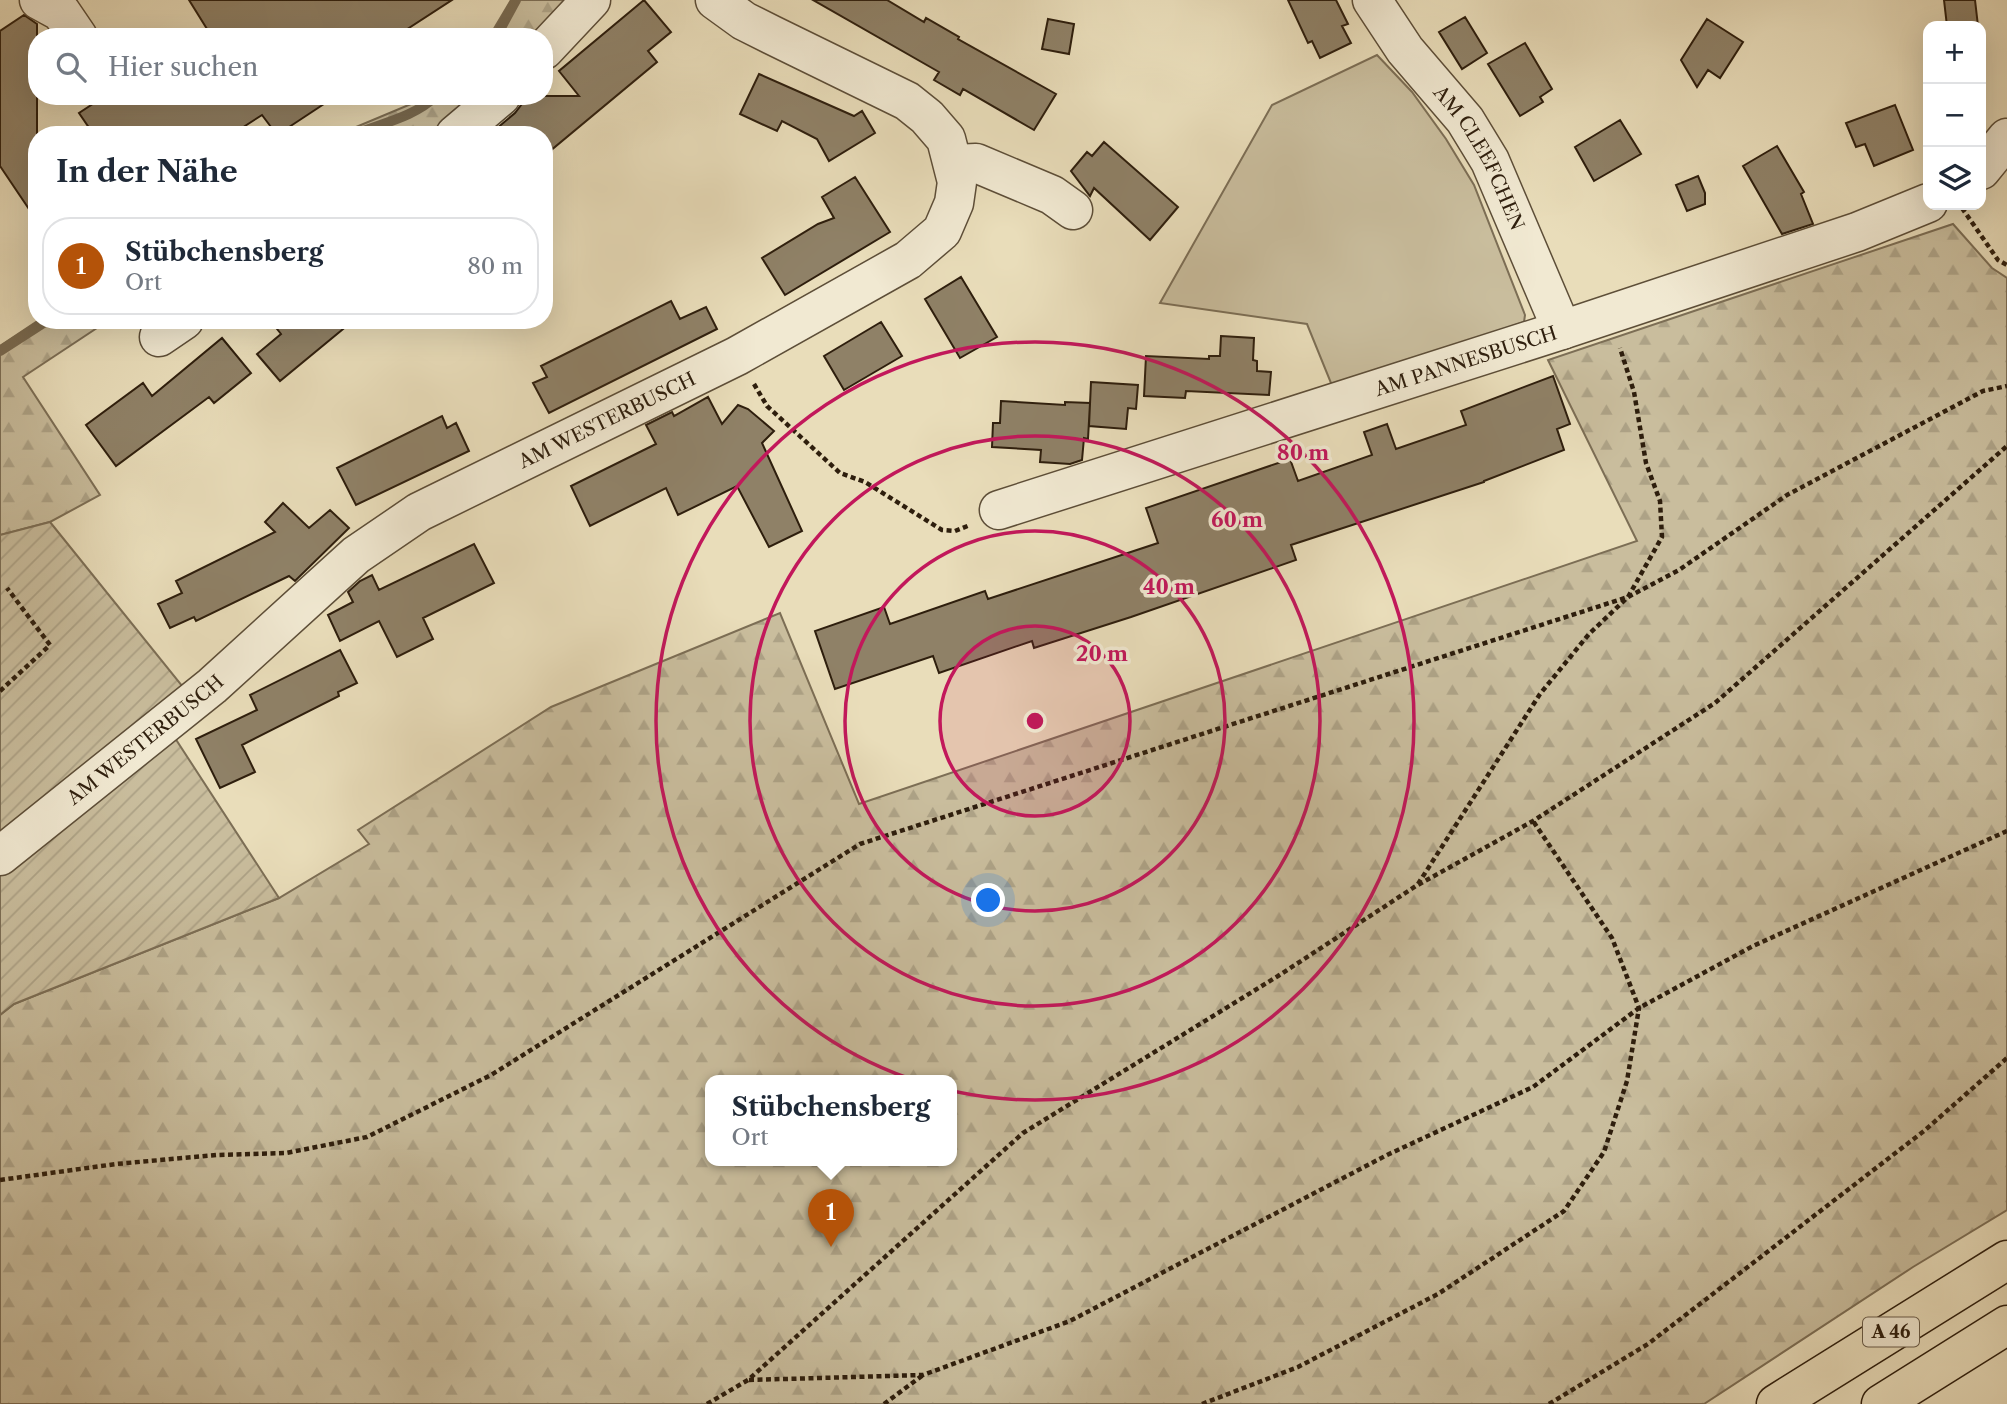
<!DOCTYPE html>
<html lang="de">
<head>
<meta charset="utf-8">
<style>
  body { margin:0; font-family:"Libre Caslon Text",serif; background:#f2f2f3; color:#1f2937 }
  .controls { position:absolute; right:21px; top:21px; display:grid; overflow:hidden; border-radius:14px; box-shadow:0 7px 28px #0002 }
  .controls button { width:63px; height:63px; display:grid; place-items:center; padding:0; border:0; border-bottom:2px solid #e0e1e3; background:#fff; color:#1f2937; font:35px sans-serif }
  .you { position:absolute; left:989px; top:901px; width:24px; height:24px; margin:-18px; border:5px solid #fff; border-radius:50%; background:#1a73e8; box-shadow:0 0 0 10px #1a73e833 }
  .badge { display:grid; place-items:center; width:46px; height:46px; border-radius:50%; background:#b45309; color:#fff; font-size:23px; font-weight:700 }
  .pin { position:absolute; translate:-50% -58px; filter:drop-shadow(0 2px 4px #0008) }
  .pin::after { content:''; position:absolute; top:37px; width:24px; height:21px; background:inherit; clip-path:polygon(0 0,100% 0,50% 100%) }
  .popup { position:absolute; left:705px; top:1075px; width:252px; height:91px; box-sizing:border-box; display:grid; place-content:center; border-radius:14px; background:#fff; filter:drop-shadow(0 2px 5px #0005); font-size:23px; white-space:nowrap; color:#747a83 }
  .popup b { font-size:26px; color:#1f2937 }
  .popup::after { content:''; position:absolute; left:50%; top:100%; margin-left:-14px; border:14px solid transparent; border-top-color:#fff }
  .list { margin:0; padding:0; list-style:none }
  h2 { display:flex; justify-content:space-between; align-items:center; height:91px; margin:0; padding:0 28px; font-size:30px }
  h2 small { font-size:23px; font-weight:400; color:#747a83 }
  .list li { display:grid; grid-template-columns:46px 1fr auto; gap:21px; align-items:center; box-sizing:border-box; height:98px; margin:0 14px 14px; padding:0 14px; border:2px solid #e0e1e3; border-radius:28px }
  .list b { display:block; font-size:26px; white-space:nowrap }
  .list p { margin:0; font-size:23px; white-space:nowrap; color:#747a83 }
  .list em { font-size:23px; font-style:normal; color:#747a83 }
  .icon { flex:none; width:38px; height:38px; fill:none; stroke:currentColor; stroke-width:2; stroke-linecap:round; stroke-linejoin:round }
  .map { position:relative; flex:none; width:2007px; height:1404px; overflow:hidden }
  .search { position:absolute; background:#fff; box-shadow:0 7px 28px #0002; left:28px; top:28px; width:525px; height:77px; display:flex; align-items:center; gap:18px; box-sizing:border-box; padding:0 24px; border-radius:28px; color:#747a83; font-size:26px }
  .panel { position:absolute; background:#fff; box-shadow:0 7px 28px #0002; left:28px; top:126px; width:525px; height:203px; border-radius:28px }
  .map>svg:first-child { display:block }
  .forest { fill:url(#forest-firs); stroke:#7c6e55; stroke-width:2; fill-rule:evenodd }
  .park { fill:#c9bd9d; stroke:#7c6e55; stroke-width:2 }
  .garden { fill:url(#garden-furrows); stroke:#7c6e55; stroke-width:2 }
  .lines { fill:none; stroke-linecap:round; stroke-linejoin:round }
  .stream { stroke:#786a51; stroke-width:10 }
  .building { fill:#8f8167; stroke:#2e1e0d; stroke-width:2 }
  .minor-casing { stroke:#5d4e38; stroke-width:41 }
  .highway-casing { stroke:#2e1e0d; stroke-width:41 }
  .path { stroke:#2e1e0d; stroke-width:4.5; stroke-dasharray:5 3.5; stroke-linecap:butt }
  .minor { stroke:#f1e9d2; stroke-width:38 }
  .highway { stroke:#e9ddba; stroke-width:38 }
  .ring { fill:none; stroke:#c2185b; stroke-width:3.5 }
  .labels { text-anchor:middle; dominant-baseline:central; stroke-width:7; stroke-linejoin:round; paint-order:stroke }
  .shield { fill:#f1e9d2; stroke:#685b48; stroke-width:2 }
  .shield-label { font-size:18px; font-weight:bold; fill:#2e1e0d }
  .street-label { font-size:19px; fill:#2e1e0d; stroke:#f1e9d2 }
  .centre { fill:#c2185b; stroke:#f1e9d2; stroke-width:3.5 }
  .ring-label { font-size:21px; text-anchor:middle; font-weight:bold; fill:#c2185b; stroke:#f1e9d2; stroke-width:7; stroke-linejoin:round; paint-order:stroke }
</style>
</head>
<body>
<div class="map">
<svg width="2007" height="1404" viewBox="0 0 2007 1404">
  <defs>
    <pattern id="forest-firs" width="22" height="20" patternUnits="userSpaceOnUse" patternTransform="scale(1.75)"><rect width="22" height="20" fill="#c9bd9d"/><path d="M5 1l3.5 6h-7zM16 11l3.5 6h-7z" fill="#ada286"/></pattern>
    <pattern id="garden-furrows" width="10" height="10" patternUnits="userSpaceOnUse" patternTransform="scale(1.75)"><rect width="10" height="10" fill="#c9bd9d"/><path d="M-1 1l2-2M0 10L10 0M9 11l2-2" fill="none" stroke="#ada286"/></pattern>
  </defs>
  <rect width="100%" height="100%" fill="#e9ddba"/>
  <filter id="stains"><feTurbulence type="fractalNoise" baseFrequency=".00286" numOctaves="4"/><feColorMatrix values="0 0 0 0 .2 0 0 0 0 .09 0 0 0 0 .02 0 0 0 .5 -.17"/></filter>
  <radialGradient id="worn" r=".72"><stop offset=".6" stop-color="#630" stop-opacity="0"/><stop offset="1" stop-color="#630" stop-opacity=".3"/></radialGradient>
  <!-- forest -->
  <path class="forest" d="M 511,0 L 575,0 L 541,37 L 489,37 Z
    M 430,96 L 486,96 L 439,135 L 337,135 Z
    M 1953,224 L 1992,268 L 2007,278 L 2007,1210 L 1913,1267 L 1704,1404 L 0,1404 L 0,1015 L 14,1004 L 279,898 L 369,844 L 358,830 L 551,707 L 780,613 L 859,804 L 1637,541 L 1548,360 ZM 710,1081 L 952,1081 L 952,1161 L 710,1161 Z
    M 39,320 L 109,320 L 23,377 L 100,495 L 50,522 L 0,535 L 0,346 Z"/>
  <!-- park -->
  <path class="park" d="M 1377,55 L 1412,92 L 1446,139 L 1474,185 L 1525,315 L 1524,322 L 1333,388 L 1307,324 L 1160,303 L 1272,105 Z"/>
  <!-- garden -->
  <path class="garden" d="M 50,522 L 183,687 L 175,738 L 279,898 L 14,1004 L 0,1015 L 0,535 Z"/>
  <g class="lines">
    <!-- stream -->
    <path class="stream" d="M 496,37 L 516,0
      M 353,135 C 381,123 413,118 436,96
      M 0,351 L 48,320"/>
  </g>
  <!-- building -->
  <path class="building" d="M 189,0 L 452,0 L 395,37 L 212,37 Z
    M 644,0 L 671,32 L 648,51 L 657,62 L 544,156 L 544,135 L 489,135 L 515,113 L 528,96 L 579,96 L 559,71 Z
    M 813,0 L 887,0 L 924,22 L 926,18 L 959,37 L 958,39 L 1056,94 L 1034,130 L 963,89 L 960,95 L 934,80 L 939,72 Z
    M 1288,0 L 1336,0 L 1348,24 L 1342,26 L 1351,43 L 1320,58 L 1312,41 L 1308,43 Z
    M 1944,0 L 1975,0 L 1978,26 L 1947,26 Z
    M 24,15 L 37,24 L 37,221 L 0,166 L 0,31 Z
    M 1465,17 L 1487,53 L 1462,69 L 1439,32 Z
    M 1048,19 L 1074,24 L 1069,54 L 1042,49 Z
    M 1707,19 L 1743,42 L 1720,78 L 1708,70 L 1697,87 L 1681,60 Z
    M 1525,43 L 1552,89 L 1540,97 L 1543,102 L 1520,116 L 1488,64 Z
    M 759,74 L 854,116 L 862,111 L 875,133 L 829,161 L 817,139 L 782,121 L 777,131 L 740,114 Z
    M 105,96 L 336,96 L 277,135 L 262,115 L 231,135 L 94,135 L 79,113 Z
    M 1895,105 L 1913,150 L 1874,166 L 1865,144 L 1856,147 L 1846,123 Z
    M 1620,120 L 1641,154 L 1594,181 L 1575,147 Z
    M 1104,142 L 1178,207 L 1150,240 L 1094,188 L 1090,196 L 1071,171 L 1087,152 L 1092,156 Z
    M 1777,146 L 1804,192 L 1801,194 L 1813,224 L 1782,234 L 1743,166 Z
    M 1698,176 L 1705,193 L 1705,204 L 1687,211 L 1676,185 Z
    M 855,177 L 890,232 L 785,295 L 762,258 L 818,224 L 834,218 L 822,197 Z
    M 961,277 L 997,337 L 960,358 L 925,299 Z
    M 671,301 L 680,319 L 706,307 L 717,329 L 549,413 L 533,383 L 547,377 L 541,366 Z
    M 270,320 L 354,320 L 280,381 L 257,354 L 281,334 Z
    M 881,322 L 902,356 L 844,390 L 824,356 Z
    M 1221,336 L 1254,338 L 1253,360 L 1257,361 L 1257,371 L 1271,372 L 1269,395 L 1186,391 L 1185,398 L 1144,396 L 1146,356 L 1209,359 L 1209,356 L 1220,356 Z
    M 222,338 L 251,373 L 214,403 L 209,397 L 116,466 L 86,425 L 143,383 L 152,396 Z
    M 1553,376 L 1570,424 L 1557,429 L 1564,450 L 1484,481 L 1484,482 L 1291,545 L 1296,560 L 1131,617 L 1034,648 L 1032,641 L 939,673 L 933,656 L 835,689 L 815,631 L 884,607 L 890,624 L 985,591 L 988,599 L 1158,543 L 1146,508 L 1290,459 L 1298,481 L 1372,455 L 1364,432 L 1387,424 L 1396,449 L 1466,425 L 1461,411 Z
    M 1091,382 L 1138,385 L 1136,409 L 1128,408 L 1126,429 L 1089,426 Z
    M 708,397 L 722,424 L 738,405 L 748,409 L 774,431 L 762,443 L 802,531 L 769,547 L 737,486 L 678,515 L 666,488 L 590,526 L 571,486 L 656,444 L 646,425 L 672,412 L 674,416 Z
    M 1001,401 L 1065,405 L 1065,402 L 1090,403 L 1088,439 L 1084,438 L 1082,460 L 1070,464 L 1040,462 L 1041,450 L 992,447 L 993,423 L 1000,423 Z
    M 442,416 L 447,428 L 456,423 L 469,451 L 356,505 L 337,468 Z
    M 283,503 L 309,528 L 330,510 L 349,528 L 295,581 L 289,576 L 196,621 L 194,617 L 170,628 L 158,604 L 182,593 L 176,581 L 275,532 L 265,522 Z
    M 474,544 L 494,583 L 423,618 L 433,639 L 397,657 L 379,621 L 340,641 L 328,615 L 353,602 L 348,592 L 360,581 L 372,575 L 379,590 Z
    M 340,650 L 357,683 L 338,692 L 339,696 L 242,745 L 255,772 L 220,788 L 196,739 L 257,710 L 250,695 Z"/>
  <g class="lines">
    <!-- minor casing -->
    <g class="minor-casing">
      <g id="minor">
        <path d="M 39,0 L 61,12 L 78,37"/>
        <path id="s1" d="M 1372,0 L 1405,50 L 1465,120 L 1490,161 L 1562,330"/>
        <path d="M 544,50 L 591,0"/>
        <path d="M 455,135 L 501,96"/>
        <path d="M 954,164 L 976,163 L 1052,195 L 1073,210"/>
        <path d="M 1981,170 L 2007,138"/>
        <path d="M 159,337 L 184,320"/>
        <path id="s2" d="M 999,510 L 1562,330 L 1857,232 L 1928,203"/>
        <path id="s3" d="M 0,856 L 212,686 L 356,555 L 419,512 L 737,356 L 908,260 L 942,231 L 954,203 L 957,182 L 946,139 L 927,117 L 907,101 L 772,35 L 744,21 L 715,0"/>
      </g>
    </g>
    <!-- highway casing -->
    <g class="highway-casing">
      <path id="highway" d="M 1776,1404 L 2007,1260
        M 1881,1404 L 2007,1325"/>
    </g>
    <!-- path -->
    <path class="path" d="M 1962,208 L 1998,260 L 2007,265
      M 754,384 L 767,406 L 840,473 L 865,482 L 942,530 L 955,531 L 970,525
      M 0,691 L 50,645 L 7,588
      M 1418,884 L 1540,694 L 1589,634 L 1628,597 L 1662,537 L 1660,501 L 1646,463 L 1634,392 L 1620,348
      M 0,1180 L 116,1164 L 217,1155 L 286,1153 L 367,1137 L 491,1075 L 860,844 L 1628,597 L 1679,570 L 1787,495 L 1983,391 L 2007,386
      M 749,1380 L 923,1375 L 1070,1321 L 1387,1155 L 1533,1087 L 1639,1008 L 1753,946 L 2007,831
      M 707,1404 L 748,1380 L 1023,1133 L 1278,976 L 1416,886 L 1533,821 L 1715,703 L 2007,446
      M 884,1404 L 923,1375
      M 1202,1404 L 1298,1367 L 1438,1294 L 1564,1211 L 1604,1152 L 1627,1081 L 1639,1008 L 1612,938 L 1533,821
      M 1549,1404 L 1648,1344 L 1924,1131 L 2007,1058"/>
    <!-- minor -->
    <use href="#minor" class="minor"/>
    <!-- highway -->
    <use href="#highway" class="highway"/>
  </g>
  <!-- distance rings -->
  <circle cx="1035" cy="721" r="95" fill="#c2185b" fill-opacity=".12"/>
  <g class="ring">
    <circle cx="1035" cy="721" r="95"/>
    <circle cx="1035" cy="721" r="190"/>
    <circle cx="1035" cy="721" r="285"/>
    <circle cx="1035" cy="721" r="379"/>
  </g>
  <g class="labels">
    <!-- shield labels -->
    <rect class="shield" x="1863" y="1317.5" width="56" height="29" rx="5"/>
    <g class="shield-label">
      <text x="1891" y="1332">A 46</text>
    </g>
    <!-- street labels -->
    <g class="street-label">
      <text stroke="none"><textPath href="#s1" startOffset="192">AM CLEEFCHEN</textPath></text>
      <text stroke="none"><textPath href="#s2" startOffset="490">AM PANNESBUSCH</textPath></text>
      <text stroke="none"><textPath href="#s3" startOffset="752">AM WESTERBUSCH</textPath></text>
      <text stroke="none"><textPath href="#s3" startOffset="186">AM WESTERBUSCH</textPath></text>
    </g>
  </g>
  <circle cx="1035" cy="721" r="10" class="centre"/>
  <g class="ring-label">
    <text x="1303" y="460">80 m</text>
    <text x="1237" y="527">60 m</text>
    <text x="1169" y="594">40 m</text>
    <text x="1102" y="661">20 m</text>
  </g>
  <rect width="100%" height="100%" filter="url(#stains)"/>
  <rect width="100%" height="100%" fill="url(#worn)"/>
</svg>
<div class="controls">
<button>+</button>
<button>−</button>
<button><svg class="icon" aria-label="layers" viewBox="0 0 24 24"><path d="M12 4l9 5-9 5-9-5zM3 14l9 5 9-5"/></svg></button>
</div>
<div class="you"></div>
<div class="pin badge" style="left:831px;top:1247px">1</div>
<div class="popup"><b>Stübchensberg</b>Ort</div>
<div class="search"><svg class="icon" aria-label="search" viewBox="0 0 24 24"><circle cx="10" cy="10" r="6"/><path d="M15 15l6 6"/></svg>Hier suchen</div>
<section class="panel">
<h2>In der Nähe<small></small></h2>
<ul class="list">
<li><span class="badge">1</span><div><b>Stübchensberg</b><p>Ort</p></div><em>80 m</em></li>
</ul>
</section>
</div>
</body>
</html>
